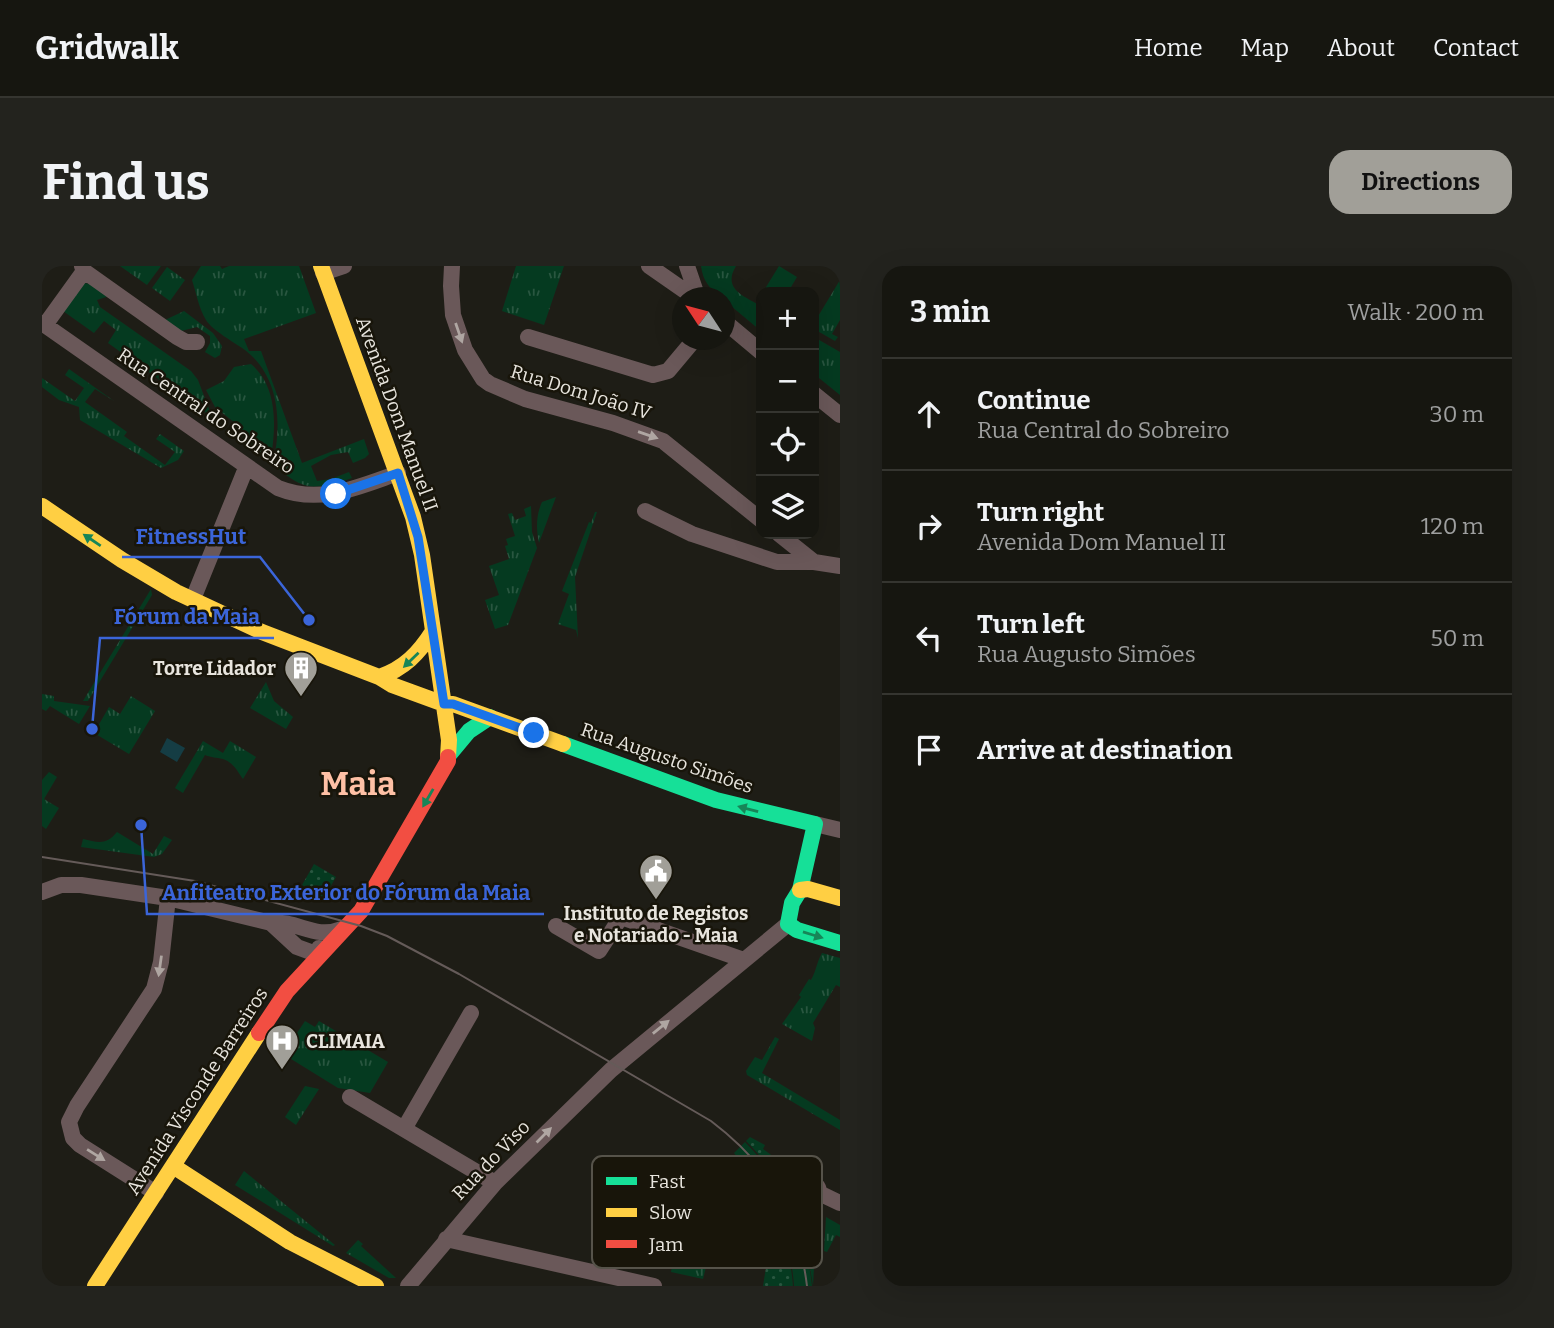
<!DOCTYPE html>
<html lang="en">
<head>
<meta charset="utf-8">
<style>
  body { margin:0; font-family:Bitter,serif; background:#23231e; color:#f1f3f6 }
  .controls { position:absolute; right:21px; top:21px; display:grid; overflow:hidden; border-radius:14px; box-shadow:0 7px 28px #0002 }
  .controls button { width:63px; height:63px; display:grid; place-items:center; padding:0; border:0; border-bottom:2px solid #353530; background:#161610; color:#f1f3f6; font:35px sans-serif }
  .compass { position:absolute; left:630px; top:21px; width:63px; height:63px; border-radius:50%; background:#161610; box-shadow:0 7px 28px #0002; rotate:306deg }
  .stop { position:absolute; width:21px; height:21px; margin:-16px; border:5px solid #1a73e8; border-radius:50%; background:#fff }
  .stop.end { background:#1a73e8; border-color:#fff; box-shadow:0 2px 7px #0008 }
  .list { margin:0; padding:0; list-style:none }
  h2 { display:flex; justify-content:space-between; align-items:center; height:91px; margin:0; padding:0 28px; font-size:30px }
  h2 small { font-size:23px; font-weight:400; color:#9e9f9f }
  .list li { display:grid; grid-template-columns:46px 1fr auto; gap:21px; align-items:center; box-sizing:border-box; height:112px; padding:0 28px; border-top:2px solid #353530 }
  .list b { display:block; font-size:26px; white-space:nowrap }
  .list p { margin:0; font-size:23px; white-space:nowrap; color:#9e9f9f }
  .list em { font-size:23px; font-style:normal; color:#9e9f9f }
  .icon { flex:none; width:38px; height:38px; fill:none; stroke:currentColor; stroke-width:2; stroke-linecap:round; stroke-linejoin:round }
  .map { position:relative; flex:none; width:798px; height:1020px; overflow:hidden; border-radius:21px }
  header { display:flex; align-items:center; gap:42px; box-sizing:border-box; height:98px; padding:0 35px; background:#161610; border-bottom:2px solid #353530 }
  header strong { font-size:33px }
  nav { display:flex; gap:38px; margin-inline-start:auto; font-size:24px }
  .intro { display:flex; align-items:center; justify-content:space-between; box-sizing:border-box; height:168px; padding:0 42px }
  h1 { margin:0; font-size:49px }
  .button { padding:18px 32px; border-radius:21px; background:#a19f98; color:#111; font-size:24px; font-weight:700 }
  main { display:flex; gap:42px; padding:0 42px }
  aside { flex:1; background:#161610; border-radius:21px; box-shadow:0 7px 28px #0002 }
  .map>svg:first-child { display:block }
  .grass { fill:url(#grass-tufts) }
  .garden { fill:url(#garden-dots) }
  .water { fill:#153d44 }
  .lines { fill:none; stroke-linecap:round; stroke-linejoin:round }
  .street { stroke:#6a5859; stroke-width:16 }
  .fast { stroke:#16e098; stroke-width:16 }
  .slow { stroke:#ffcf43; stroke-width:16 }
  .jam { stroke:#f24e42; stroke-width:16 }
  .tram { stroke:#655b59; stroke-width:2 }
  .oneway { fill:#afa6a2 }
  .oneway2 { fill:#178558 }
  .route { stroke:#1a73e8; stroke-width:9 }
  .labels { text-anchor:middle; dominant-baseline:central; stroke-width:5; stroke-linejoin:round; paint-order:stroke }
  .street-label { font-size:19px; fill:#e8e5de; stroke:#18150a }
  .poi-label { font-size:19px; font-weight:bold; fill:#e8e5de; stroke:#18150a; text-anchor:end }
  .town-label { font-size:33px; font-weight:bold; fill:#fec0a5; stroke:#18150a }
  .key { fill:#18150a; stroke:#56534a; stroke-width:2 }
  .key-label { font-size:19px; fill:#e8e5de }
  .leader { fill:none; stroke:#3b65d9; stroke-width:2.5 }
  .callout-dot { fill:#3b65d9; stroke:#18150a; stroke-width:2.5 }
  .callout-label { font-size:21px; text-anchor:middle; font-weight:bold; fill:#3b65d9; stroke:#18150a; stroke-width:5; stroke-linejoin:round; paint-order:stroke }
</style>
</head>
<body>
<header>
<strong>Gridwalk</strong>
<nav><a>Home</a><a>Map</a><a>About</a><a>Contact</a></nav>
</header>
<div class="intro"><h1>Find us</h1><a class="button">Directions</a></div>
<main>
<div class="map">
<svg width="798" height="1020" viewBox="0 0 798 1020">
  <defs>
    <pattern id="grass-tufts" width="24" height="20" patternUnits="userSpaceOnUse" patternTransform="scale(1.75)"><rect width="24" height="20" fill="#053a20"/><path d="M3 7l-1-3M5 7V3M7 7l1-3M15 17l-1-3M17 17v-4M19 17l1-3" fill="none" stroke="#295640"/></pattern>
    <pattern id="garden-dots" width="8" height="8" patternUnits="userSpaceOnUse" patternTransform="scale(1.75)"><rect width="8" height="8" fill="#053a20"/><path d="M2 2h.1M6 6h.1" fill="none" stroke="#295640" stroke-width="1.8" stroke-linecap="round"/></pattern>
  </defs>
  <rect width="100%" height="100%" fill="#1e1d16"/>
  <!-- grass -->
  <path class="grass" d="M 78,0 L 119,0 L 105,19 Z
    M 159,0 L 178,0 L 180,3 L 187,0 L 257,0 L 274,47 L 202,73 L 207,85 L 219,85 L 260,197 L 322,173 L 327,188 L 323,192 L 311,197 L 306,186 L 289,189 L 269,200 L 275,215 L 289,213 L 307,206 L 310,212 C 271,225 261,225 231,198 C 240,158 238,111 203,84 C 193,77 170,64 164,54 C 157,43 154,26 150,14 Z
    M 474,0 L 522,0 L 502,59 L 460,45 Z
    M 659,0 L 694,0 C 680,23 702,30 719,40 L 719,65 L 683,35 L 682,32 L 679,31 C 667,22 661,15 659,0 Z
    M 737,0 L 755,11 L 746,26 L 721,26 Z
    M 125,1 L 143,14 L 128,35 L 110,22 Z
    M 798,14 L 798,54 L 790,68 L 796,71 L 793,75 L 772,63 L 772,57 Z
    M 42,17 L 48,18 L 67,30 L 55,34 L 58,41 L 149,105 L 156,114 L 170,151 L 66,77 L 74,64 L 62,55 L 52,67 L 21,45 Z
    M 142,45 L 171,67 L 180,80 L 178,89 L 173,92 L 163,86 L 168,77 L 168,70 L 155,61 L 139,65 L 123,54 Z
    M 772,71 L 798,86 L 798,129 L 772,108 Z
    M 209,98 C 236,121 234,160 229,192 C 212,189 201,177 198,161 L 173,141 L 164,124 L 182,115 L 192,101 Z
    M 27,103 L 72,135 L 53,123 L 43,136 L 85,166 L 82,170 L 123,199 L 133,186 L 114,173 L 118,168 L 142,185 L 136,194 L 119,202 L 38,154 L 37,141 L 17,134 L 0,121 L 0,112 L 33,135 L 42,122 L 23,109 Z
    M 514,231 L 497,277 C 494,263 494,249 500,236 Z
    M 489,240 L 490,266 L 495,282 L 466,359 L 453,363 L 443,334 L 457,329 L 447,300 L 467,293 L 463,280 L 466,279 L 464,273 L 473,270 L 466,248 L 470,247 L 473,254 L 484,250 L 482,243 Z
    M 553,246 L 555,246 L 533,311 L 536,372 L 534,364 L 516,358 L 527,328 L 520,325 L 547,256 L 549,257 Z
    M 109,323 L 110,329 L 46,435 L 41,435 Z
    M 224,416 L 232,435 L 251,451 L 244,463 L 208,442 Z
    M 0,428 L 12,430 L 12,435 L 48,440 L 37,458 L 8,440 L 4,445 L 0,443 Z
    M 89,430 L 113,445 L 87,488 L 52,467 L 67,441 L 78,448 Z
    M 161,475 L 181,487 L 188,475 L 214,491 L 201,513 C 196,506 191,496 181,493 C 174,491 170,492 163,489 L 141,527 L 133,522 Z
    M 7,506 L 15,511 L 2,533 L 17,542 L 4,563 L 0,560 L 0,514 Z
    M 75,566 L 111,588 L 122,570 L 130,574 L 120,588 L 112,591 L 39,581 L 41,573 C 55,576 64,580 75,566 Z
    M 780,687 L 798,692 L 798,721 L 794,719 L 771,757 L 773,762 L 770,775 L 740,758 L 759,731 L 757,729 L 767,713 L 769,714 C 775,703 774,698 780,687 Z
    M 263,755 L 273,761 L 277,755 L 346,796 L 328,827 L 296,822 L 241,788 Z
    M 733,771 L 737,773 L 720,807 L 798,854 L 798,864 L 705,809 L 704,805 L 713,791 L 720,794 Z
    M 263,820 L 277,823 L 254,859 L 243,851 Z
    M 703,876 C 742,916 764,964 770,1020 L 752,1020 C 749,968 724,927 692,887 Z
    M 202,905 L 293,979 L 291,980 L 193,919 Z
    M 784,951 L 798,959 L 798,971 L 794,969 L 785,986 L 782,985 Z
    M 316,974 L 321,978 L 319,980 L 354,1012 L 347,1012 L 304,987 Z
    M 631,995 L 664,1001 L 661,1013 L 629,1006 Z"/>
  <!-- garden -->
  <path class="garden" d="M 272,598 L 294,611 L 282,632 L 260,619 Z
    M 708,871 L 723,879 L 721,883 L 750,904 L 756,911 C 747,920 745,935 758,942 C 764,945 769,943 775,946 L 771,1020 C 761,957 750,922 704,875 Z
    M 702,901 C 728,936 748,975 751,1020 L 721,1020 L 725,995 L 682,989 Z"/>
  <!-- water -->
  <path class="water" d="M 125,472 L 143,482 L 135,496 L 118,486 Z"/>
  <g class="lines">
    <!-- street -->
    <path class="street" d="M 410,0 L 409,20 L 411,49 L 423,84 L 441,113 L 448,118 L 483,133 L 571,157 L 621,175 L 719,254
      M 607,0 L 653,32
      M 645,0 L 656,32
      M 42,5 L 135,71 L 144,76 L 155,76
      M 281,7 L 302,0
      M 682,55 L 719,86
      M 0,57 L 236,222 C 278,239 316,221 356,207
      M 3,59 L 42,5 L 40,0
      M 486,71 L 611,109 L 626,105 L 652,74
      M 772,128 L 798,149
      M 603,245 L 650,268 L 735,296 L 772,296
      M 737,268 L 772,296 L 798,300
      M 151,333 L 204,202
      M 773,558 L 798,564
      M 0,626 L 19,619 L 39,619 L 126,632 L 229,657 C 256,654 272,674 300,663
      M 229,657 L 255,681 L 277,689 L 277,682
      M 514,660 L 557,685 L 579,651 L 702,694
      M 308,831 L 453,917
      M 362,863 L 429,747
      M757 926a10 10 0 1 1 20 0a10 10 0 1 1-20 0Z
      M 114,927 L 38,879 L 31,872 L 27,856 L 35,840 L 112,723 L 119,696 L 126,632
      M 777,927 L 798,937
      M 404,973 L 612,1020
      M 366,1020 L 453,917 L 569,804 L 746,658"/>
    <!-- fast -->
    <path class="fast" d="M 521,478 L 674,534 L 773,558 L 758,624 L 750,637 L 746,658 L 755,664 L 798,677
      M 407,489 L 427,465 L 448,451"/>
    <!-- slow -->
    <path class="slow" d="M 279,0 L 371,251 L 380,289 L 407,474 L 406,491
      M 0,240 L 80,294 L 134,326 L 220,366 L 337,411 L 350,419 L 402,438 L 411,438 L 521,478
      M 337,411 C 362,403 377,387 391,365
      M 758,624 L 766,623 L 798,632
      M 131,900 L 248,976 L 334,1020
      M 53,1020 L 217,767"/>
    <!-- jam -->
    <path class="jam" d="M 217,767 L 245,725 L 319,645 L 406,495 L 406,491"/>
    <!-- tram -->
    <path class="tram" d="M 0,591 L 153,615 L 319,660 L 345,670 L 417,708 L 669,855 C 727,899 756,947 765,1020"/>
  </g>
  <!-- one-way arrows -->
  <defs><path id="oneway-solid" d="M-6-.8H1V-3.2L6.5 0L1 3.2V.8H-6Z" transform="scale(1.75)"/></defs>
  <g class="oneway">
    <use href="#oneway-solid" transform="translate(417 67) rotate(71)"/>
    <use href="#oneway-solid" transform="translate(606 169) rotate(19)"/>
    <use href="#oneway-solid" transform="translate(118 700) rotate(98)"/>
    <use href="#oneway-solid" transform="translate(619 761) rotate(-39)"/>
    <use href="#oneway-solid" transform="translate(502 869) rotate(-45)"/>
    <use href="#oneway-solid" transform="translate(54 889) rotate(32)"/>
  </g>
  <g class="oneway2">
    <use href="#oneway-solid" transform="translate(50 274) rotate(-146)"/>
    <use href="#oneway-solid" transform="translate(369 394) rotate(136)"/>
    <use href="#oneway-solid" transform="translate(386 532) rotate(120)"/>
    <use href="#oneway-solid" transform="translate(706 543) rotate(-165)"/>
    <use href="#oneway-solid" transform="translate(771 669) rotate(17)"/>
  </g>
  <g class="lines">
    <!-- route -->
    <path class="route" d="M 294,228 L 356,207 L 376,271 L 402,438 L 411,438 L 492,467"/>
  </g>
  <!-- icons -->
  <defs>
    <g id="building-pin" transform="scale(1.75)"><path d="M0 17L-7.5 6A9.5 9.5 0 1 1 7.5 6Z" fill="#a19f98" stroke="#18150a"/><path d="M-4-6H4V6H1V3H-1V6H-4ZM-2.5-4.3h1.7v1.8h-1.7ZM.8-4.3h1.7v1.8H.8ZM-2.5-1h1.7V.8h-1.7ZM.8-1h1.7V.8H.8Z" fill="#fff"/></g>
    <g id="civic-pin" transform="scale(1.75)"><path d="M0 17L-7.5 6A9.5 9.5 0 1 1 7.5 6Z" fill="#a19f98" stroke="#18150a"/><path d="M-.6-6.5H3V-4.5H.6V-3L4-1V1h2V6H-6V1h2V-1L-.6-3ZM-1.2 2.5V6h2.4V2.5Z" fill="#fff"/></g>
    <g id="hospital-pin" transform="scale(1.75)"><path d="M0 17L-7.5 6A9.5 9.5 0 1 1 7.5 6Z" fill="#a19f98" stroke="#18150a"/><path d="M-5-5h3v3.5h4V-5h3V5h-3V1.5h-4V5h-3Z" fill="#fff"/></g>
  </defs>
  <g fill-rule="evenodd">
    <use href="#building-pin" x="259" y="402"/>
    <use href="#civic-pin" x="614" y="605"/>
    <use href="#hospital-pin" x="240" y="775"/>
  </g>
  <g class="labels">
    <!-- street labels -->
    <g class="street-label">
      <text transform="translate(539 126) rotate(17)">Rua Dom João IV</text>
      <text transform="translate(164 145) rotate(34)">Rua Central do Sobreiro</text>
      <text transform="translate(355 148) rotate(70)">Avenida Dom Manuel II</text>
      <text transform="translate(625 492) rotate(19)">Rua Augusto Simões</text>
      <text transform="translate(155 825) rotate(-57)">Avenida Visconde Barreiros</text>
      <text transform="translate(449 894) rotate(-46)">Rua do Viso</text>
    </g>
    <!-- poi labels -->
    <g class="poi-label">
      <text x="234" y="402">Torre Lidador</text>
      <text x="614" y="647" text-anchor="middle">Instituto de Registos<tspan x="614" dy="22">e Notariado - Maia</tspan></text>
      <text x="264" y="775" text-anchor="start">CLIMAIA</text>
    </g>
    <!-- town labels -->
    <g class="town-label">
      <text x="316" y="518">Maia</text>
    </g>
  </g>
  <!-- legend -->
  <rect x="550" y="890" width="230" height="112" rx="10" class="key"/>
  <rect x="564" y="911" width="31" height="8" fill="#16e098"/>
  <rect x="564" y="942" width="31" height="9" fill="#ffcf43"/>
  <rect x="564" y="974" width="31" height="8" fill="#f24e42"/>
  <g class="key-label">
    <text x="607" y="922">Fast</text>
    <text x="607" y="953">Slow</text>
    <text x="607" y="985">Jam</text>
  </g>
  <!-- callouts -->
  <path class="leader" d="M267 354L218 291H80M50 463L58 372H232M99 559L105 648H502"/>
  <g class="callout-dot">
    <circle cx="267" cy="354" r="7"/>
    <circle cx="50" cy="463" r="7"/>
    <circle cx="99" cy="559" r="7"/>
  </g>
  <g class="callout-label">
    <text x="149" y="278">FitnessHut</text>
    <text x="145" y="358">Fórum da Maia</text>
    <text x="304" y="634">Anfiteatro Exterior do Fórum da Maia</text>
  </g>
</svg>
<div class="controls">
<button>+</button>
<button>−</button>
<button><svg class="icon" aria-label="locate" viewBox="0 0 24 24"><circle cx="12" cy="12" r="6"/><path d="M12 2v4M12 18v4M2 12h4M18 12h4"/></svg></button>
<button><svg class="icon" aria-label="layers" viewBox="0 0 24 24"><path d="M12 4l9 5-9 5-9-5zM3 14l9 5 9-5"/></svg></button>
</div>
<svg class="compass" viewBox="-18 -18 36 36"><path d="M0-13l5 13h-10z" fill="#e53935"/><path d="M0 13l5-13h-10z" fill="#9e9f9f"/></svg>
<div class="stop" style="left:294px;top:228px"></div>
<div class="stop end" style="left:492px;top:467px"></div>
</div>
<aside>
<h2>3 min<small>Walk · 200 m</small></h2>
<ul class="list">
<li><svg class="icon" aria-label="ahead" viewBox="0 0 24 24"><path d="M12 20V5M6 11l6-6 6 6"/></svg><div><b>Continue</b><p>Rua Central do Sobreiro</p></div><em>30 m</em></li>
<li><svg class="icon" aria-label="right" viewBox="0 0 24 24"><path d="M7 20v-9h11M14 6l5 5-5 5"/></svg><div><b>Turn right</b><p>Avenida Dom Manuel II</p></div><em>120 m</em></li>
<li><svg class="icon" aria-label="left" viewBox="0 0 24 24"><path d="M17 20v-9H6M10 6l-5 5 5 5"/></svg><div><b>Turn left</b><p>Rua Augusto Simões</p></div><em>50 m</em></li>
<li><svg class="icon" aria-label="arrive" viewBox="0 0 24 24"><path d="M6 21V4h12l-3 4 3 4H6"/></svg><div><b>Arrive at destination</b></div></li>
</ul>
</aside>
</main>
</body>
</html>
